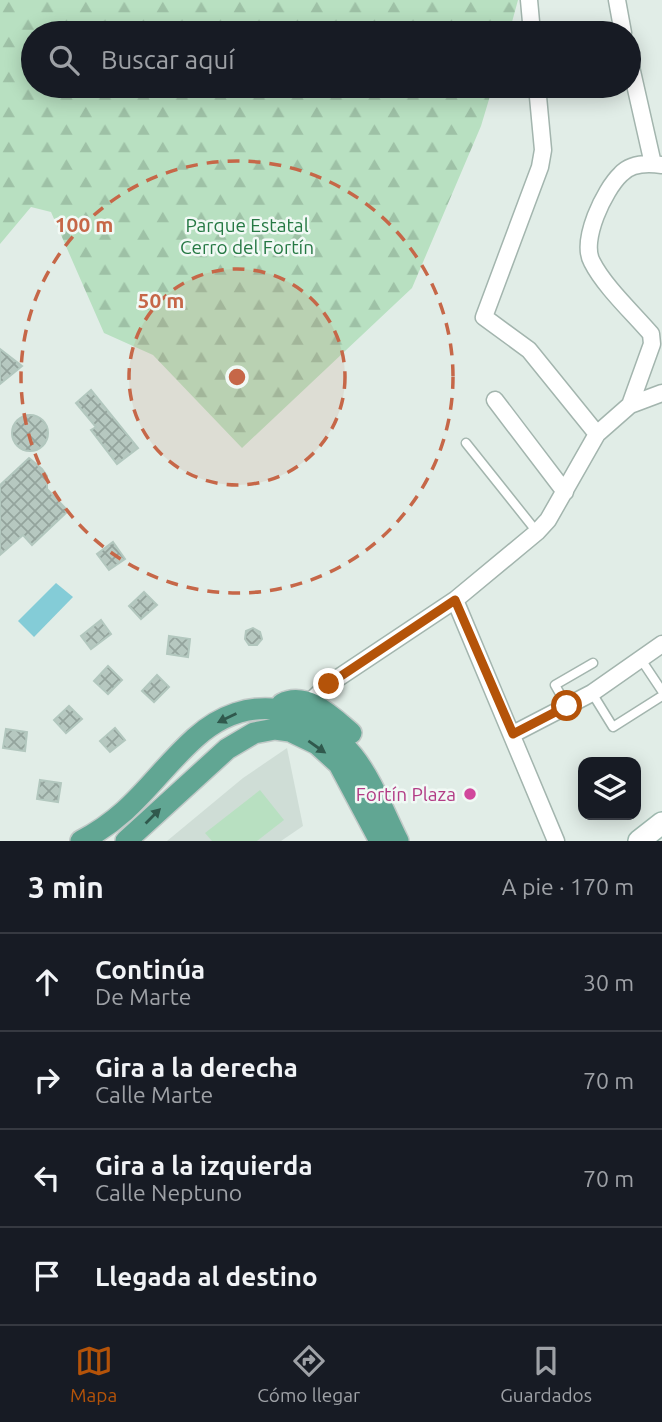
<!DOCTYPE html>
<html lang="es">
<head>
<meta charset="utf-8">
<style>
  body { margin:0; font-family:Ubuntu,sans-serif; background:#20242c; color:#f1f3f6 }
  .controls { position:absolute; right:21px; bottom:21px; display:grid; overflow:hidden; border-radius:14px; box-shadow:0 4px 18px #0003 }
  .controls button { width:63px; height:63px; display:grid; place-items:center; padding:0; border:0; border-bottom:2px solid #363941; background:#171b24; color:#f1f3f6; font:35px sans-serif }
  .stop { position:absolute; width:21px; height:21px; margin:-16px; border:5px solid #b45309; border-radius:50%; background:#fff }
  .stop.end { background:#b45309; border-color:#fff; box-shadow:0 2px 7px #0008 }
  .list { margin:0; padding:0; list-style:none }
  h2 { display:flex; justify-content:space-between; align-items:center; height:91px; margin:0; padding:0 28px; font-size:30px }
  h2 small { font-size:23px; font-weight:400; color:#9ea1a6 }
  .list li { display:grid; grid-template-columns:46px 1fr auto; gap:21px; align-items:center; box-sizing:border-box; height:98px; padding:0 28px; border-top:2px solid #363941 }
  .list b { display:block; font-size:26px; white-space:nowrap }
  .list p { margin:0; font-size:23px; white-space:nowrap; color:#9ea1a6 }
  .list em { font-size:23px; font-style:normal; color:#9ea1a6 }
  .icon { flex:none; width:38px; height:38px; fill:none; stroke:currentColor; stroke-width:2; stroke-linecap:round; stroke-linejoin:round }
  .map { position:relative; flex:none; width:662px; height:841px; overflow:hidden }
  .search { position:absolute; background:#171b24; box-shadow:0 4px 18px #0003; left:21px; right:21px; top:21px; height:77px; display:flex; align-items:center; gap:18px; box-sizing:border-box; padding:0 24px; border-radius:38px; color:#9ea1a6; font-size:26px }
  .sheet { height:483px; background:#171b24 }
  nav { display:flex; justify-content:space-around; align-items:center; box-sizing:border-box; height:98px; border-top:2px solid #363941; background:#171b24; font-size:19px; color:#9ea1a6 }
  nav a { display:grid; justify-items:center; gap:4px }
  nav .on { color:#b45309 }
  .map>svg:first-child { display:block }
  .built { fill:#cfddd6 }
  .green { fill:#b8e0c1 }
  .forest { fill:url(#forest-firs) }
  .water { fill:#84ccd7 }
  .building { fill:url(#building-cross-hatch); stroke:#b2c7be; stroke-width:2 }
  .lines { fill:none; stroke-linecap:round; stroke-linejoin:round }
  .lane-casing { stroke:#a3b5ae; stroke-width:11 }
  .street-casing { stroke:#a3b5ae; stroke-width:19 }
  .secondary-casing { stroke:#9eb9af; stroke-width:24 }
  .primary-casing { stroke:#c1c9c7; stroke-width:24 }
  .lane { stroke:#fff; stroke-width:8 }
  .street { stroke:#fff; stroke-width:16 }
  .secondary { stroke:#fff; stroke-width:21 }
  .primary { stroke:#61a693; stroke-width:21 }
  .oneway { fill:#30594d }
  .route { stroke:#b45309; stroke-width:9 }
  .ring { fill:none; stroke:#c66748; stroke-width:3.5; stroke-dasharray:12 9 }
  .hotel-dot { fill:#d1479c; stroke:#f1f9f5; stroke-width:2.5 }
  .labels { text-anchor:middle; dominant-baseline:central; stroke-width:5; stroke-linejoin:round; paint-order:stroke }
  .park-label { font-size:19px; fill:#267944; stroke:#f1f9f5 }
  .hotel-label { font-size:19px; fill:#b23c85; stroke:#f1f9f5; text-anchor:end }
  .centre { fill:#c66748; stroke:#f1f9f5; stroke-width:3.5 }
  .ring-label { font-size:21px; text-anchor:middle; font-weight:bold; fill:#c66748; stroke:#f1f9f5; stroke-width:5; stroke-linejoin:round; paint-order:stroke }
</style>
</head>
<body>
<div class="map">
<svg width="662" height="841" viewBox="0 0 662 841">
  <defs>
    <pattern id="forest-firs" width="22" height="20" patternUnits="userSpaceOnUse" patternTransform="scale(1.75)"><rect width="22" height="20" fill="#b8e0c1"/><path d="M5 1l3.5 6h-7zM16 11l3.5 6h-7z" fill="#9ec1a6"/></pattern>
    <pattern id="building-cross-hatch" width="8" height="8" patternUnits="userSpaceOnUse" patternTransform="scale(1.75)"><rect width="8" height="8" fill="#b6c8c0"/><path d="M0 0l8 8M0 8l8-8" fill="none" stroke="#94a49d"/></pattern>
  </defs>
  <rect width="100%" height="100%" fill="#e1ede7"/>
  <!-- built -->
  <path class="built" d="M 287,748 L 303,826 L 281,841 L 167,841 L 243,778 Z"/>
  <!-- green -->
  <path class="green" d="M 260,790 L 284,820 L 257,841 L 212,841 L 205,833 Z"/>
  <!-- forest -->
  <path class="forest" d="M 0,0 L 518,0 L 509,33 L 33,33 L 33,86 L 493,86 L 481,126 L 412,288 L 242,448 L 153,355 L 104,333 L 51,212 L 31,207 L 0,244 Z"/>
  <!-- water -->
  <path class="water" d="M 56,583 L 73,597 L 34,637 L 18,621 Z"/>
  <!-- building -->
  <path class="building" d="M 0,349 L 22,366 L 0,384 Z
    M 91,390 L 138,448 L 117,464 L 91,430 L 96,427 L 76,403 Z
    M12 433a18 18 0 1 1 36 0a18 18 0 1 1-36 0Z
    M 29,458 L 42,469 L 47,476 L 47,489 L 68,511 L 32,545 L 23,535 L 0,555 L 0,485 Z
    M 113,542 L 125,559 L 109,570 L 97,554 Z
    M 144,592 L 157,605 L 141,619 L 129,606 Z
    M 101,620 L 111,634 L 91,649 L 81,636 Z
    M 253,628 L 260,632 L 262,639 L 257,645 L 249,645 L 245,639 L 246,631 Z
    M 169,636 L 190,639 L 188,657 L 167,654 Z
    M 108,666 L 122,680 L 108,694 L 94,681 Z
    M 157,675 L 169,687 L 154,702 L 142,691 Z
    M 69,706 L 82,719 L 66,733 L 54,720 Z
    M 115,728 L 125,740 L 110,752 L 100,741 Z
    M 6,729 L 27,732 L 25,751 L 3,748 Z
    M 40,780 L 61,783 L 58,802 L 37,799 Z"/>
  <g class="lines">
    <!-- lane casing -->
    <g class="lane-casing">
      <path id="lane" d="M 466,443 L 537,532
        M 642,661 L 662,691
        M 592,693 L 613,727 L 662,696
        M 567,706 L 555,685 L 593,663"/>
    </g>
    <!-- street casing -->
    <g class="street-casing">
      <path id="street" d="M 529,0 L 532,33
        M 617,0 L 623,33
        M 629,58 L 653,164
        M 537,86 L 543,150 L 540,167 L 484,317 L 529,350 L 597,434
        M 495,400 L 565,492
        M 630,405 L 652,344 L 651,334 C 633,313 604,286 592,262 C 580,241 604,190 621,174 C 631,163 648,163 662,165
        M 455,600 L 556,841
        M 301,710 L 329,684 L 455,600 L 537,532 L 548,520 L 597,434 L 630,405 L 662,393
        M 513,734 L 592,693 L 662,644"/>
    </g>
    <!-- secondary casing -->
    <g class="secondary-casing">
      <path id="secondary" d="M 639,841 L 662,823"/>
    </g>
    <!-- primary casing -->
    <g class="primary-casing">
      <path id="primary" d="M 282,704 C 307,691 333,718 351,733
        M 81,841 C 135,813 153,776 195,738 C 247,691 311,703 353,756 C 372,780 384,813 398,841
        M 126,841 L 227,749 L 254,733 L 275,729 L 290,731 L 317,744 L 339,764 L 380,841"/>
    </g>
    <!-- lane -->
    <use href="#lane" class="lane"/>
    <!-- street -->
    <use href="#street" class="street"/>
    <!-- secondary -->
    <use href="#secondary" class="secondary"/>
    <!-- primary -->
    <use href="#primary" class="primary"/>
  </g>
  <!-- one-way arrows -->
  <defs><path id="oneway-solid" d="M-6-.8H1V-3.2L6.5 0L1 3.2V.8H-6Z" transform="scale(1.75)"/></defs>
  <g class="oneway">
    <use href="#oneway-solid" transform="translate(227 718) rotate(154)"/>
    <use href="#oneway-solid" transform="translate(317 747) rotate(35)"/>
    <use href="#oneway-solid" transform="translate(153 816) rotate(-45)"/>
  </g>
  <g class="lines">
    <!-- route -->
    <path class="route" d="M 329,684 L 455,600 L 513,734 L 567,706"/>
  </g>
  <!-- distance rings -->
  <circle cx="237" cy="377" r="108" fill="#c66748" fill-opacity=".12"/>
  <g class="ring">
    <circle cx="237" cy="377" r="108"/>
    <circle cx="237" cy="377" r="216"/>
  </g>
  <!-- markers -->
  <circle class="hotel-dot" cx="470" cy="794" r="7"/>
  <g class="labels">
    <!-- park labels -->
    <g class="park-label">
      <text x="247" y="225">Parque Estatal<tspan x="247" dy="22">Cerro del Fortín</tspan></text>
    </g>
    <!-- hotel labels -->
    <g class="hotel-label">
      <text x="456" y="794">Fortín Plaza</text>
    </g>
  </g>
  <circle cx="237" cy="377" r="10" class="centre"/>
  <g class="ring-label">
    <text x="84" y="232">100 m</text>
    <text x="161" y="308">50 m</text>
  </g>
</svg>
<div class="controls">
<button><svg class="icon" aria-label="layers" viewBox="0 0 24 24"><path d="M12 4l9 5-9 5-9-5zM3 14l9 5 9-5"/></svg></button>
</div>
<div class="stop" style="left:567px;top:706px"></div>
<div class="stop end" style="left:329px;top:684px"></div>
<div class="search"><svg class="icon" aria-label="search" viewBox="0 0 24 24"><circle cx="10" cy="10" r="6"/><path d="M15 15l6 6"/></svg>Buscar aquí</div>
</div>
<section class="sheet">
<h2>3 min<small>A pie · 170 m</small></h2>
<ul class="list">
<li><svg class="icon" aria-label="ahead" viewBox="0 0 24 24"><path d="M12 20V5M6 11l6-6 6 6"/></svg><div><b>Continúa</b><p>De Marte</p></div><em>30 m</em></li>
<li><svg class="icon" aria-label="right" viewBox="0 0 24 24"><path d="M7 20v-9h11M14 6l5 5-5 5"/></svg><div><b>Gira a la derecha</b><p>Calle Marte</p></div><em>70 m</em></li>
<li><svg class="icon" aria-label="left" viewBox="0 0 24 24"><path d="M17 20v-9H6M10 6l-5 5 5 5"/></svg><div><b>Gira a la izquierda</b><p>Calle Neptuno</p></div><em>70 m</em></li>
<li><svg class="icon" aria-label="arrive" viewBox="0 0 24 24"><path d="M6 21V4h12l-3 4 3 4H6"/></svg><div><b>Llegada al destino</b></div></li>
</ul>
</section>
<nav>
<a class="on"><svg class="icon" aria-label="map" viewBox="0 0 24 24"><path d="M3 6l6-2 6 2 6-2v14l-6 2-6-2-6 2zM9 4v14M15 6v14"/></svg>Mapa</a>
<a><svg class="icon" aria-label="directions" viewBox="0 0 24 24"><path d="M12 3l9 9-9 9-9-9zM9 14v-3h6M13 9l2 2-2 2"/></svg>Cómo llegar</a>
<a><svg class="icon" aria-label="saved" viewBox="0 0 24 24"><path d="M7 4h10v16l-5-4-5 4z"/></svg>Guardados</a>
</nav>
</body>
</html>
